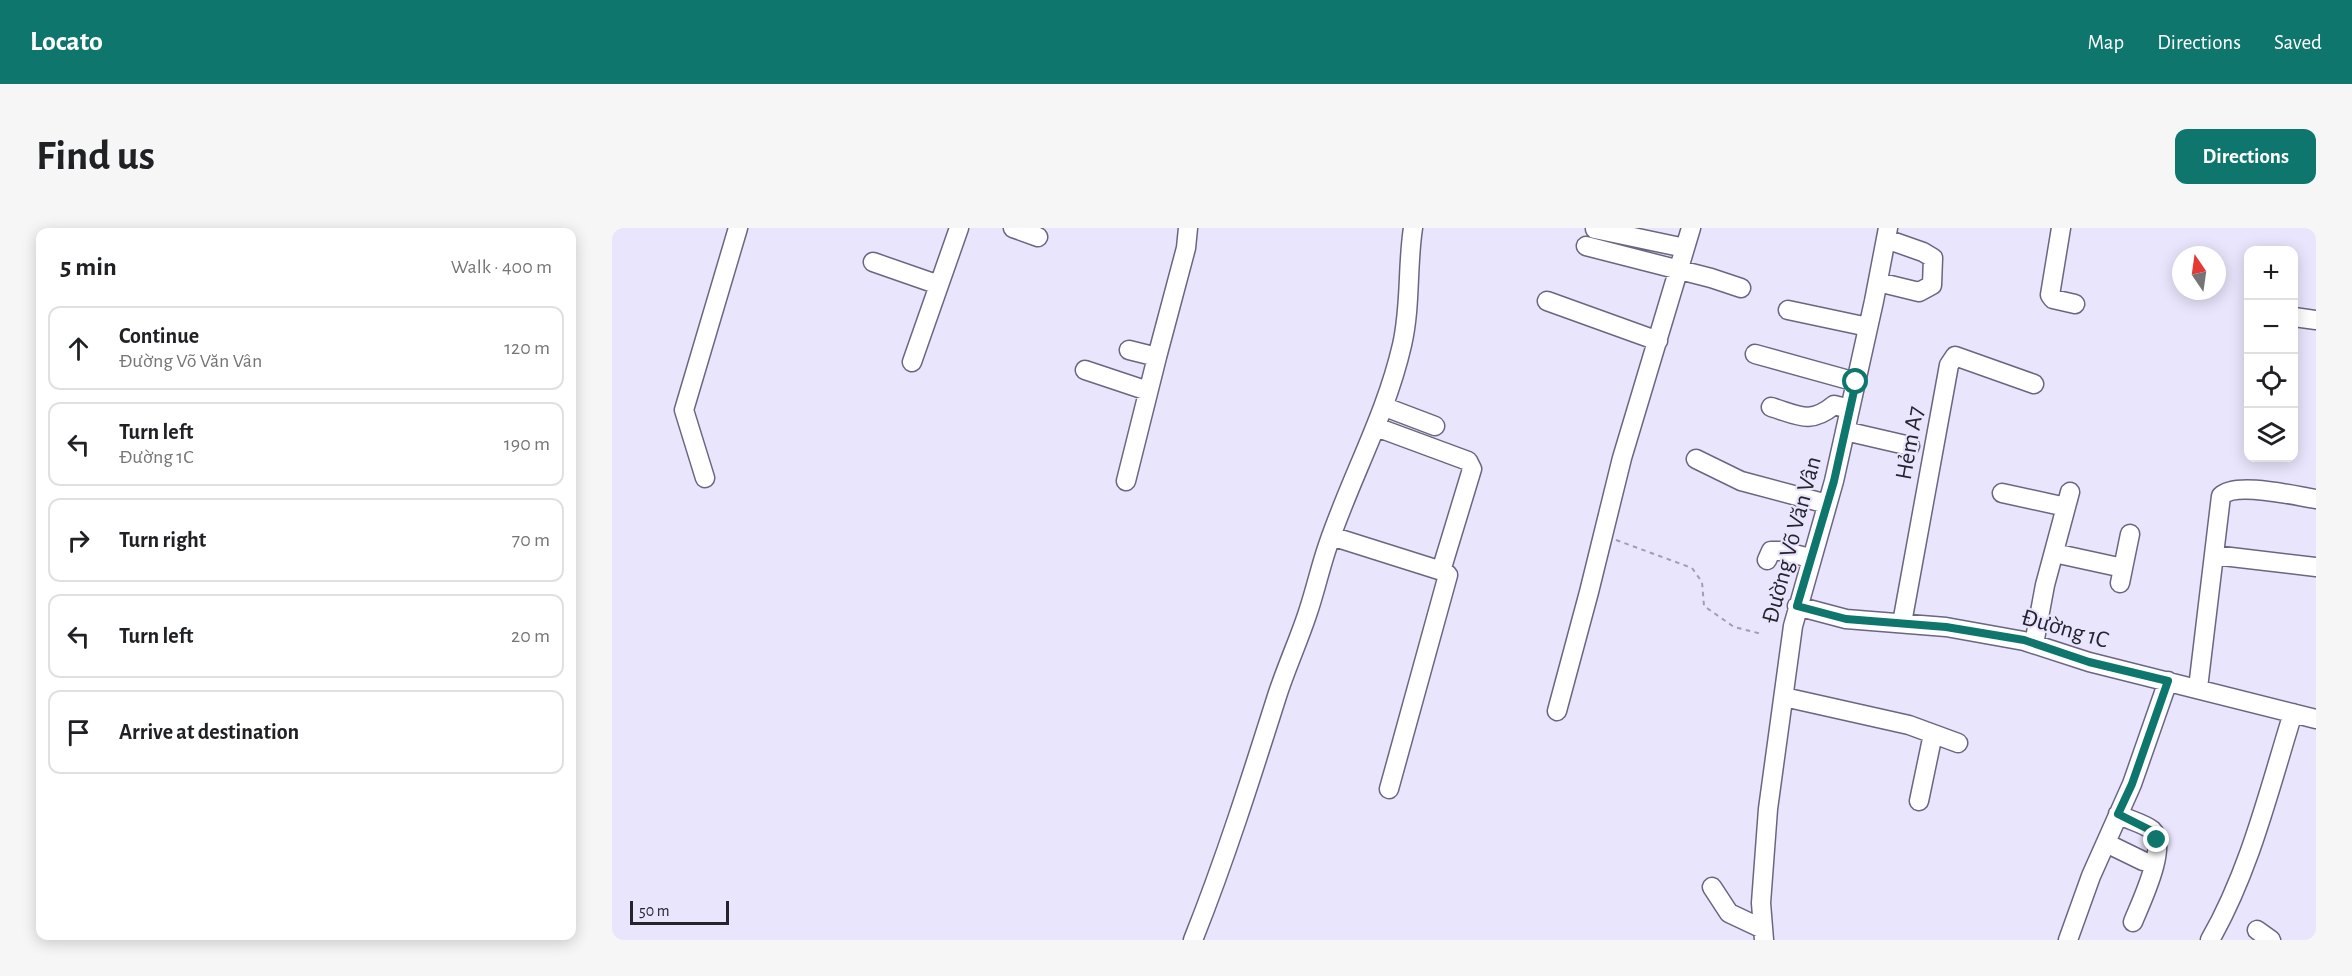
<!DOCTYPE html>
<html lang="en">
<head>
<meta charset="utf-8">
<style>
  body { margin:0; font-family:"Alegreya Sans",sans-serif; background:#f6f6f6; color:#202124 }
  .controls { position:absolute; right:18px; top:18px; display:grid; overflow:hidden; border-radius:12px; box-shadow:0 3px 15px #0003 }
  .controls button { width:54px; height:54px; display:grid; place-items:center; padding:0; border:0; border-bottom:2px solid #e0e0e0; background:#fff; color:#202124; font:30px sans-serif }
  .compass { position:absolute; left:1560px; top:18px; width:54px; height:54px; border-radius:50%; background:#fff; box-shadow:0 3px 15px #0003; rotate:347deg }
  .scale { position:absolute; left:18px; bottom:15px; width:99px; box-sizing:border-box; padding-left:6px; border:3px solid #25232e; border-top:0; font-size:16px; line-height:21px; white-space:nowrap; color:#25232e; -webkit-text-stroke:4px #e8e5fc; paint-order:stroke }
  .stop { position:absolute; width:18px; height:18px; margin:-14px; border:4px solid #0f766e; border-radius:50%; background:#fff }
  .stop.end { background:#0f766e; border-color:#fff; box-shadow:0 2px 6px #0008 }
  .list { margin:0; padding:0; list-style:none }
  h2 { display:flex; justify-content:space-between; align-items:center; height:78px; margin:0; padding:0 24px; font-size:26px }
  h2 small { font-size:20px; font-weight:400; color:#757577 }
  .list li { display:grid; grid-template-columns:39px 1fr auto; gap:18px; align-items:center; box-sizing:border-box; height:84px; margin:0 12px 12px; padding:0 12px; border:2px solid #e0e0e0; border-radius:12px }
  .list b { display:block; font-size:22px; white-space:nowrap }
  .list p { margin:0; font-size:20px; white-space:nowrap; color:#757577 }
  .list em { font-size:20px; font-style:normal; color:#757577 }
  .icon { flex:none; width:33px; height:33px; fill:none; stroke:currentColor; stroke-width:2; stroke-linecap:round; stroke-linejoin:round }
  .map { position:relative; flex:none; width:1704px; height:712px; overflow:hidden; border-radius:12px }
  header { display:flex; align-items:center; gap:36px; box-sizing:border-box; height:84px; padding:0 30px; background:#0f766e; color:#fff }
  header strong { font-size:28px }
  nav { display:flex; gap:33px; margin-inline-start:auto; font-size:21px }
  .intro { display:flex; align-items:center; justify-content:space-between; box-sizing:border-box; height:144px; padding:0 36px }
  h1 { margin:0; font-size:42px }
  .button { padding:15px 27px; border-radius:12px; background:#0f766e; color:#fff; font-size:21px; font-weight:700 }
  main { display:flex; gap:36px; padding:0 36px }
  aside { flex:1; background:#fff; border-radius:12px; box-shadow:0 3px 15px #0003 }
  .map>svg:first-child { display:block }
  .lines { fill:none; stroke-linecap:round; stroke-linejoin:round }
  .minor-casing { stroke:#6a6680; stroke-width:21 }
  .path { stroke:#a09eb0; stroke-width:2; stroke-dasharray:4.5 4.5; stroke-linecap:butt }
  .minor { stroke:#fff; stroke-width:18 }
  .route { stroke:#0f766e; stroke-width:8 }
  .labels { text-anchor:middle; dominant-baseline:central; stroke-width:4.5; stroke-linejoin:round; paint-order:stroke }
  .street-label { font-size:24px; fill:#25232e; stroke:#e8e5fc }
</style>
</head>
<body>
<header>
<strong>Locato</strong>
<nav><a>Map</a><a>Directions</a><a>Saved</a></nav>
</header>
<div class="intro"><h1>Find us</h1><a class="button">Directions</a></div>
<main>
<aside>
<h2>5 min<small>Walk · 400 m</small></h2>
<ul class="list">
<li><svg class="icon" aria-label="ahead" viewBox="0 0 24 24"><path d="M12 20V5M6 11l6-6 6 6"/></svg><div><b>Continue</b><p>Đường Võ Văn Vân</p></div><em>120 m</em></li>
<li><svg class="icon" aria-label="left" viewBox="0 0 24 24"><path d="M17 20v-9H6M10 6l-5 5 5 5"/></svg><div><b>Turn left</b><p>Đường 1C</p></div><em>190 m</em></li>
<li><svg class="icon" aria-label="right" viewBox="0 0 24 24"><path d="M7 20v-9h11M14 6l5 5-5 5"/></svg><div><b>Turn right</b></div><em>70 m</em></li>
<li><svg class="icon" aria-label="left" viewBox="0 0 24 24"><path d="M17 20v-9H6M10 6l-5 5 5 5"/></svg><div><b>Turn left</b></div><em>20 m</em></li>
<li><svg class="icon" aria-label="arrive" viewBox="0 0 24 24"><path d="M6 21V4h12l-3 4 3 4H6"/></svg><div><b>Arrive at destination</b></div></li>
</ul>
</aside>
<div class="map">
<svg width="1704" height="712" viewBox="0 0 1704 712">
  <rect width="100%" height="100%" fill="#e8e5fc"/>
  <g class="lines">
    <!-- minor casing -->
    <g class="minor-casing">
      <path id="minor" d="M 401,0 L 426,9
        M 1449,0 L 1438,67 L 1441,71 L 1463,76
        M 983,1 L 1073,20
        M 974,18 L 1099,50 L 1129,60
        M 261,34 L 327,57
        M 1266,54 L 1307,64 L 1320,57 L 1321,30 L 1311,24 L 1274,11
        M 935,73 L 1046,113
        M 1176,82 L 1256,99
        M 1682,89 L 1704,92
        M 517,122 L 545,129 L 574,20 L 576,0
        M 1143,126 L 1244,154
        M 300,134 L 347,0
        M 473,142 L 536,163
        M 773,179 L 823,198
        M 1159,179 C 1186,187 1198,197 1222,177 L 1238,181
        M 764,199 L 856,233 L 860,241 L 829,343
        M 1233,203 L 1298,218
        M 1084,231 L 1129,253 L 1215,276
        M 93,250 L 72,182 L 126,0
        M 514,253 L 545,129
        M 1390,265 L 1454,279
        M 719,308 L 833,344 L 836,347 L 777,561
        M 1442,325 L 1511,340
        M 1602,327 L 1704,339
        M 1155,332 L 1159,323 L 1170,323 L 1198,330
        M 1508,355 L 1518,306
        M 1185,378 L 1234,391 L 1334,399 L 1412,413 L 1477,434 L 1704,491
        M 1290,395 L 1337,137 L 1343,128 L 1422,156
        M 1422,416 L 1433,357 L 1458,264
        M 1586,460 L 1609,268 C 1624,253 1683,268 1704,271
        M 1172,469 L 1297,497 L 1346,515
        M 945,483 L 977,364 L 1010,230 L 1079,0
        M 1307,573 L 1321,506
        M 1506,586 C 1516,592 1531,595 1540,602 C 1557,618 1528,676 1521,694
        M 1494,615 L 1531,633
        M 1100,659 L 1117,685 L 1151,701
        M 1645,702 L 1659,712
        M 581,712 C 613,632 639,550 665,468 C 674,440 686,414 695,387 C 703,364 708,340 716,317 C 739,249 774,187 790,117 C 799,78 795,39 801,0
        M 1152,712 L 1149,675 L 1156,581 L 1181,398 L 1222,253 L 1262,73 L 1276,0
        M 1456,712 L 1479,648 L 1520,556 L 1556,453
        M 1598,712 C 1638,642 1657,562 1681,485"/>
    </g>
    <!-- path -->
    <path class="path" d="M 1004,312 L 1080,340 L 1090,354 L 1092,378 L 1122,399 L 1150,406"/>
    <!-- minor -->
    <use href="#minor" class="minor"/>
  </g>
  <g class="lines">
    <!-- route -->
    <path class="route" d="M 1244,154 L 1222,253 L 1185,378 L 1234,391 L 1334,399 L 1412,412 L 1477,434 L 1556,453 L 1520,556 L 1506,586 L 1540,603 L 1545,612"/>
  </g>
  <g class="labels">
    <!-- street labels -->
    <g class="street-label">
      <text transform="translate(1298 215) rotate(-80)">Hẻm A7</text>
      <text transform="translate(1180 312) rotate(-75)">Đường Võ Văn Vân</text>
      <text transform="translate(1453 401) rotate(16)">Đường 1C</text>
    </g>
  </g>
</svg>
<div class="controls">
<button>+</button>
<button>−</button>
<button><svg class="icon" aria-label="locate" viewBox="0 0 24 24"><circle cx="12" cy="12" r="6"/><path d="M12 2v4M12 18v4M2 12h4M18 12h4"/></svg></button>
<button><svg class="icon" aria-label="layers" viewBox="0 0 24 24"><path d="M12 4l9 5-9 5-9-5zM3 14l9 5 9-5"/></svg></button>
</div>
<svg class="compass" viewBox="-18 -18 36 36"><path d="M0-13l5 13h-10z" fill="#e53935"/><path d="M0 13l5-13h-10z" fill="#757577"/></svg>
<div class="scale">50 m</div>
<div class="stop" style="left:1244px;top:154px"></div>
<div class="stop end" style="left:1545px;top:612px"></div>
</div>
</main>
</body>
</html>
